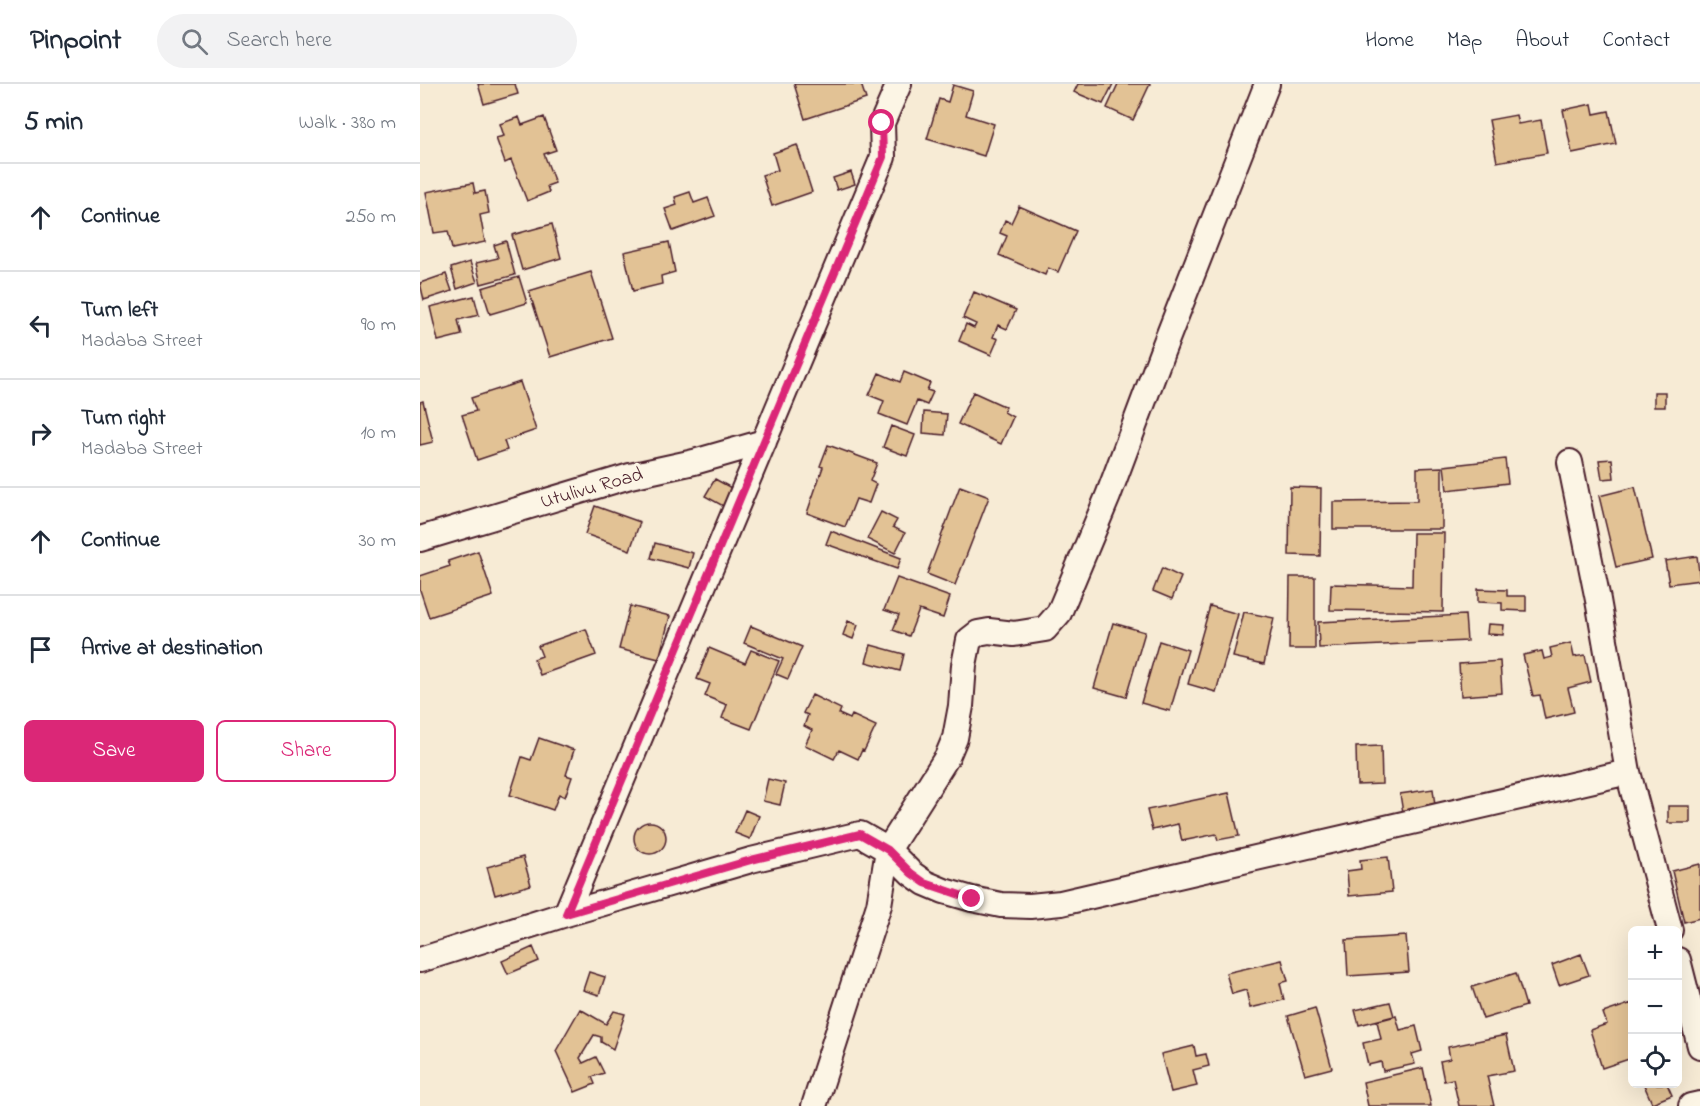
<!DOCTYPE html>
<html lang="en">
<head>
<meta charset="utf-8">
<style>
  body { margin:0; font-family:"Indie Flower",sans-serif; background:#f2f2f3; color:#1f2937 }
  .controls { position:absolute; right:18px; bottom:18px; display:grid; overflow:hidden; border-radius:9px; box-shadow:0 6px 24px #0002 }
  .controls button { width:54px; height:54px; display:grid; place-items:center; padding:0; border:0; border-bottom:2px solid #e0e1e3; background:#fff; color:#1f2937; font:30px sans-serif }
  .stop { position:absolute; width:18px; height:18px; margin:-14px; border:4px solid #db2777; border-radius:50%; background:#fff }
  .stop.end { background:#db2777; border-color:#fff; box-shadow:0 2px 6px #0008 }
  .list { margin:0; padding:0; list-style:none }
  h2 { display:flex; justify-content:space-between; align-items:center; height:78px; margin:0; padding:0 24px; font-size:26px }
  h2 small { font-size:20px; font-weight:400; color:#747a83 }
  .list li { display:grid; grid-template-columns:39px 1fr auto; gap:18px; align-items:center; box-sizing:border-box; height:108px; padding:0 24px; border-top:2px solid #e0e1e3 }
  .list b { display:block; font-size:22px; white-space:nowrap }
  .list p { margin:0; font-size:20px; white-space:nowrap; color:#747a83 }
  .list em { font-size:20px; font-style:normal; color:#747a83 }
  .actions { display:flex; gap:12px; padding:18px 24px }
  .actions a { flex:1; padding:14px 0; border:2px solid #db2777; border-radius:9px; text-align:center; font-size:21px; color:#db2777 }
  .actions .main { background:#db2777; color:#fff }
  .icon { flex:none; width:33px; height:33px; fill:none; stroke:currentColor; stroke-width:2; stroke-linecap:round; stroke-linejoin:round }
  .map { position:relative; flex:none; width:1280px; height:1022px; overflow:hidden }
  header { display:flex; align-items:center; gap:36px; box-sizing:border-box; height:84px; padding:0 30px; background:#fff; border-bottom:2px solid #e0e1e3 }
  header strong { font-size:28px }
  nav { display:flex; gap:33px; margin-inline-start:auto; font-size:21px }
  .search { width:420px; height:54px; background:#f2f2f3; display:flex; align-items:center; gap:15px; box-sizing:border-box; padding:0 21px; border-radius:33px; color:#747a83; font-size:22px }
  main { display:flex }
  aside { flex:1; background:#fff }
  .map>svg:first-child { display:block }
  .building { fill:#e2c295; stroke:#4a1f2b; stroke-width:1.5 }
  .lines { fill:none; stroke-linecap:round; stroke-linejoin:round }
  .street-casing { stroke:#4a1f2b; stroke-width:28 }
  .street { stroke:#fcf5e5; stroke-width:24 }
  .route { stroke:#db2777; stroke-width:8 }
  .labels { text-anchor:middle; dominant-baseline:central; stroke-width:6; stroke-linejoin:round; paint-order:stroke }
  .street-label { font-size:20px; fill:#4a1f2b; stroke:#fcf5e5 }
</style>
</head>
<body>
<header>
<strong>Pinpoint</strong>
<div class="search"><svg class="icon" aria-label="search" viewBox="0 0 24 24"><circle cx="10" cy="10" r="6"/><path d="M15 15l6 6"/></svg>Search here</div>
<nav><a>Home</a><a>Map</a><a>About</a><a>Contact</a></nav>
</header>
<main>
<aside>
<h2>5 min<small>Walk · 380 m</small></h2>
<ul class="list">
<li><svg class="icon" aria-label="ahead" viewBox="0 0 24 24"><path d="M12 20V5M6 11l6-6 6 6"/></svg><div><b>Continue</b></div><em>250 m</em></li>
<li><svg class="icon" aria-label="left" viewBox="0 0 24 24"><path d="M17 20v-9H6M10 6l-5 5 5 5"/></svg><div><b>Turn left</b><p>Madaba Street</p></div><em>90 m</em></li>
<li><svg class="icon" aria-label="right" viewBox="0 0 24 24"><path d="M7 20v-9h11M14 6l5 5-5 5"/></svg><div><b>Turn right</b><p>Madaba Street</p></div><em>10 m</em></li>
<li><svg class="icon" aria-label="ahead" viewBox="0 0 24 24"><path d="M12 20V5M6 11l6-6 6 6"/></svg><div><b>Continue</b></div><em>30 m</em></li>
<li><svg class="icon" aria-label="arrive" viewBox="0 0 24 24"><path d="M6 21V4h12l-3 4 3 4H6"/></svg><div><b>Arrive at destination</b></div></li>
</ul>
<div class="actions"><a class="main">Save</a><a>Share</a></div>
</aside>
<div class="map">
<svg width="1280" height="1022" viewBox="0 0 1280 1022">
  <rect width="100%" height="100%" fill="#f7ebd5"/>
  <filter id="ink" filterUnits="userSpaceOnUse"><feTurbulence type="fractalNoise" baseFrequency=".0167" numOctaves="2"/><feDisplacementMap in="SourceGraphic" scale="12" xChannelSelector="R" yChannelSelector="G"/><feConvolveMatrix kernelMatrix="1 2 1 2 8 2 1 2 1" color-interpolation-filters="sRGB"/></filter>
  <g filter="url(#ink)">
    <!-- building -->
    <path class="building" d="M 58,0 L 95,0 L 98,10 L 64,20 Z
      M 374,0 L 441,0 L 446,15 L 385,35 Z
      M 658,0 L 693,0 L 683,20 L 654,8 Z
      M 698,0 L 730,0 L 713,36 L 687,24 Z
      M 533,1 L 553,7 L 546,31 L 574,40 L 564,72 L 507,55 L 519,15 L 528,18 Z
      M 1172,20 L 1174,30 L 1189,27 L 1196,60 L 1152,69 L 1143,26 Z
      M 1096,31 L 1098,40 L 1121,36 L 1127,69 L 1077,78 L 1069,36 Z
      M 99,33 L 102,41 L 124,33 L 136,66 L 124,70 L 135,99 L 127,102 L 129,108 L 107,117 L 91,76 L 85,79 L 76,54 L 84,52 L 80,40 Z
      M 377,61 L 392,108 L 352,122 L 342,91 L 358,86 L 353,69 Z
      M 431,88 L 435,100 L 417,106 L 413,94 Z
      M 53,99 L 55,109 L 65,107 L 69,129 L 60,131 L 65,158 L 32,165 L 28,147 L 14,149 L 6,108 Z
      M 270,108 L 274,119 L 288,114 L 295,132 L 253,147 L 245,125 L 257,121 L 255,113 Z
      M 599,122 L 656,147 L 638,188 L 628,184 L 625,191 L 579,171 L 587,152 L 580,149 L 585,136 L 591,139 Z
      M 132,140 L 141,174 L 102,186 L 92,151 Z
      M 86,157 L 95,191 L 61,200 L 56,179 L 78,174 L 74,161 Z
      M 249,158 L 255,188 L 241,192 L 242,200 L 213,207 L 204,168 Z
      M 50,178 L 57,198 L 37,205 L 31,184 Z
      M 171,188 L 192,254 L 130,273 L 109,207 Z
      M 26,190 L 32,207 L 4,216 L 0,199 Z
      M 99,193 L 107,219 L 70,230 L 62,204 Z
      M 554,208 L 596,226 L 587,245 L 578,241 L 573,253 L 578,255 L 571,271 L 539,257 L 546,240 L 554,244 L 556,240 L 543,234 Z
      M 54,212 L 59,231 L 38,236 L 42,251 L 18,257 L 10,223 Z
      M 484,288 L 510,299 L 507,306 L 513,308 L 507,321 L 497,317 L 487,341 L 459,330 L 464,317 L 449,311 L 459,289 L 480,298 Z
      M 100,298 L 116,346 L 84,357 L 87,366 L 57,376 L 42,331 L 56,327 L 51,314 Z
      M 553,308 L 586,323 L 584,328 L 593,333 L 581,360 L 538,340 Z
      M 1234,308 L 1245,308 L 1245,323 L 1234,323 Z
      M 3,317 L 13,358 L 0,361 L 0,318 Z
      M 504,328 L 527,330 L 525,351 L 503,349 Z
      M 471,342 L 495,351 L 487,372 L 463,363 Z
      M 408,361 L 457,379 L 450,397 L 456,400 L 449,419 L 436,415 L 425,443 L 387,429 L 403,383 L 400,382 Z
      M 1085,375 L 1088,399 L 1027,406 L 1024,382 Z
      M 1192,375 L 1194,394 L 1182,395 L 1179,376 Z
      M 1022,383 L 1022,445 L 913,445 L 913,418 L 997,417 L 997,384 Z
      M 295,395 L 315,406 L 305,423 L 285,412 Z
      M 540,402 L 569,413 L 535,501 L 507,490 Z
      M 870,403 L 901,404 L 900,472 L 869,471 Z
      M 1215,403 L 1232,475 L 1196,483 L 1179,412 Z
      M 175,422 L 220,438 L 210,466 L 165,450 Z
      M 461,428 L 477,436 L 473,443 L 485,449 L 475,469 L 447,455 Z
      M 411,447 L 481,474 L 477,485 L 406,460 Z
      M 993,449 L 1024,449 L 1023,528 L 910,526 L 911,500 L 992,502 Z
      M 235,459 L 273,469 L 269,484 L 231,474 Z
      M 58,467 L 73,512 L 9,533 L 0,506 L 0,492 L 30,482 L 28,477 Z
      M 1277,472 L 1280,496 L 1249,500 L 1245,477 Z
      M 742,484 L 761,493 L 752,515 L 733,507 Z
      M 870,493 L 895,493 L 895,565 L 869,565 Z
      M 477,494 L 530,513 L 523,534 L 499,526 L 489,552 L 473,546 L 479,531 L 464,526 Z
      M 1058,505 L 1087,506 L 1087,512 L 1106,512 L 1106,527 L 1082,526 L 1082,519 L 1058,518 Z
      M 210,522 L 250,532 L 239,575 L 199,565 Z
      M 790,522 L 818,530 L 796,608 L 768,600 Z
      M 824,528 L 854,534 L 844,580 L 813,573 Z
      M 1045,531 L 1047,557 L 899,564 L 898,538 Z
      M 428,537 L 438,541 L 433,555 L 423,551 Z
      M 693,539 L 725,548 L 706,613 L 674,604 Z
      M 1068,540 L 1084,541 L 1083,551 L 1067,550 Z
      M 331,542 L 382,563 L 368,595 L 356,590 L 363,575 L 324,559 Z
      M 166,545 L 176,571 L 120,591 L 114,575 L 122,572 L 118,562 Z
      M 739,557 L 768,566 L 750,627 L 721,619 Z
      M 1151,559 L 1154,573 L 1165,571 L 1171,598 L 1148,604 L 1154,628 L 1125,635 L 1120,611 L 1113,612 L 1103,571 L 1122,567 L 1124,575 L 1132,573 L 1130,564 Z
      M 451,561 L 484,570 L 480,587 L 446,578 Z
      M 289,564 L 325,579 L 331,566 L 359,577 L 331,645 L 302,634 L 307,621 L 285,612 L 290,600 L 277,595 Z
      M 1080,577 L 1082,609 L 1041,612 L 1039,580 Z
      M 392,611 L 421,625 L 419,630 L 430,635 L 432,631 L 456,642 L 444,667 L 442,666 L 438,675 L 419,666 L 414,675 L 385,661 L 392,646 L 384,642 L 388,631 L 383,629 Z
      M 119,654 L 154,666 L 146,691 L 152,693 L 145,713 L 139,710 L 133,726 L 90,711 L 102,673 L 111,676 Z
      M 961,662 L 962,700 L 937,701 L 936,663 Z
      M 348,695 L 365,699 L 360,721 L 343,717 Z
      M 1013,705 L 1016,730 L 984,735 L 980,710 Z
      M 809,709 L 819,752 L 798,756 L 796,750 L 762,757 L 758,740 L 732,746 L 727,726 Z
      M 1248,722 L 1270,722 L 1270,739 L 1248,739 Z
      M 325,726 L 339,732 L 330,755 L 315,749 Z
      M214 754a16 16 0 1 1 32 0a16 16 0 1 1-32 0Z
      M 103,773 L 111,801 L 75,811 L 67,783 Z
      M 968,773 L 972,808 L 929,812 L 927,787 L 941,785 L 940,776 Z
      M 1280,780 L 1280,834 L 1264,838 L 1252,787 Z
      M 986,852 L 989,888 L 928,892 L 926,856 Z
      M 113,863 L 119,877 L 88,890 L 82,877 Z
      M 1161,870 L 1169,891 L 1139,901 L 1132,881 Z
      M 862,876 L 868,897 L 860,899 L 864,916 L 830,924 L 826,906 L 812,910 L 806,889 Z
      M 169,888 L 185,893 L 179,911 L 163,906 Z
      M 1096,889 L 1106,922 L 1063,935 L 1052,903 Z
      M 970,918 L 974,932 L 939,941 L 935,926 Z
      M 1212,919 L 1212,974 L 1182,984 L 1170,946 L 1187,940 L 1183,929 Z
      M 895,924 L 912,984 L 885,991 L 868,932 Z
      M 160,925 L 186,940 L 194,927 L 205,930 L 193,965 L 181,958 L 181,953 L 174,951 L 160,974 L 163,979 L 176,973 L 184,989 L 172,993 L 175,1000 L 155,1008 L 136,967 Z
      M 976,932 L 980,946 L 996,942 L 1002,967 L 992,970 L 995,980 L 963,987 L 961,978 L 948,981 L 943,959 L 961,955 L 957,937 Z
      M 1086,951 L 1094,987 L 1067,992 L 1074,1022 L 1039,1022 L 1033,995 L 1024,997 L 1020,977 L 1030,975 L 1028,963 Z
      M 774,962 L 776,972 L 786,970 L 789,982 L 773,986 L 777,1002 L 751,1008 L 741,970 Z
      M 1003,984 L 1011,1022 L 948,1022 L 943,998 Z
      M 1227,1000 L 1247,1000 L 1252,1011 L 1232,1019 L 1224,1001 Z"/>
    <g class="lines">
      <!-- street casing -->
      <g class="street-casing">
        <path id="street" d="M 1150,378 L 1178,516 L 1208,688 L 1250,846
          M 0,455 L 210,392 L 274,378 L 344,358
          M 146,830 L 463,73 L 462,39 L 479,0
          M 0,876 L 146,830 L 331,776 L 440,750 L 468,766 L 491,789 L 505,799 L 524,807 L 552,815 L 581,821 L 610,822 L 641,819 L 1208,688
          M 1258,876 L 1280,962
          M 394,1022 L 459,821 L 468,766 L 527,673 L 535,654 L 541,622 L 544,581 L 549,556 L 558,549 L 569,547 L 594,550 L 625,545 L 639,529 L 688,412 L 742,268 L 847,0
          M 1271,1022 L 1280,1020"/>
      </g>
      <!-- street -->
      <use href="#street" class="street"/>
    </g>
  </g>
  <g class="lines" filter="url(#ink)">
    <!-- route -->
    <path class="route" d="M 462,39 L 463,73 L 146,830 L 331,776 L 440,750 L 468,766 L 491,789 L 505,799 L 552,815"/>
  </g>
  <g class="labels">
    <!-- street labels -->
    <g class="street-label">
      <text transform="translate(172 405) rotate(-16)">Utulivu Road</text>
    </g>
  </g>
</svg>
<div class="controls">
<button>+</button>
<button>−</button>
<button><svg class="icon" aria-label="locate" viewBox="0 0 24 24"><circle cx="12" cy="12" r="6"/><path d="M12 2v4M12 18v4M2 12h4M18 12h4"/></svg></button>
</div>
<div class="stop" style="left:462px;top:39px"></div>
<div class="stop end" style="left:552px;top:815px"></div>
</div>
</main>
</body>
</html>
